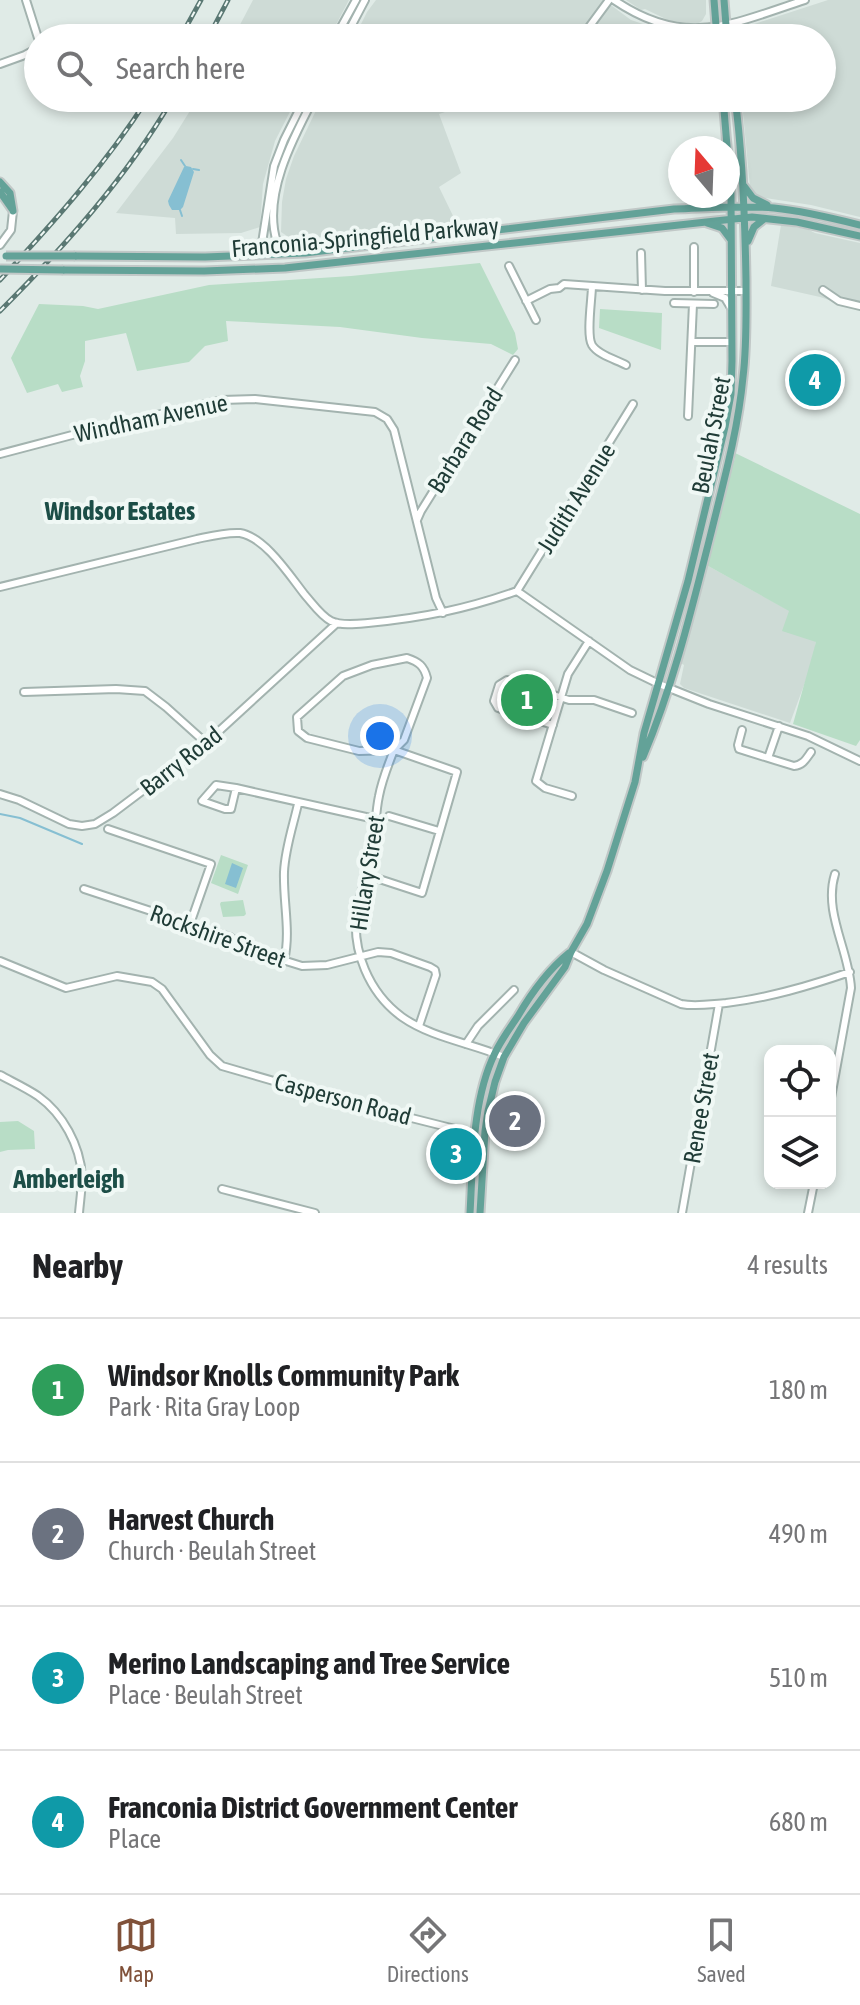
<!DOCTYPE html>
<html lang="en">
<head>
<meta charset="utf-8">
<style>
  body { margin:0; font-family:"Asap Condensed",sans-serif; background:#f2f2f2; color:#202124 }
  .controls { position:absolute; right:24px; bottom:24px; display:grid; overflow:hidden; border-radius:16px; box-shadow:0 4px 12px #0003 }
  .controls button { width:72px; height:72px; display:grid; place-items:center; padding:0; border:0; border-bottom:2px solid #e0e0e0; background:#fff; color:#202124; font:40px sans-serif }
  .compass { position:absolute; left:668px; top:136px; width:72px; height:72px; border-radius:50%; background:#fff; box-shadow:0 4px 12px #0003; rotate:341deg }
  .you { position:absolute; left:380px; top:736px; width:28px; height:28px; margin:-20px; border:6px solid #fff; border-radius:50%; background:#1a73e8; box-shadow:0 0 0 12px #1a73e833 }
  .badge { display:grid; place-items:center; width:52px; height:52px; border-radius:50%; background:#805139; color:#fff; font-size:26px; font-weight:700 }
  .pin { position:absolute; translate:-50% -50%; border:4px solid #fff; box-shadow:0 2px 8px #0006 }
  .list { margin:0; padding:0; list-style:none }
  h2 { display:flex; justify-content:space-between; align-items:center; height:104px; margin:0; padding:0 32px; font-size:34px }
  h2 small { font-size:26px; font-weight:400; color:#757577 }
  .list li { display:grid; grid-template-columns:52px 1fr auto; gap:24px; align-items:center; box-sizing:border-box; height:144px; padding:0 32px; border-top:2px solid #e0e0e0 }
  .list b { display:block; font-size:30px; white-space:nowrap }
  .list p { margin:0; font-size:26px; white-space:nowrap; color:#757577 }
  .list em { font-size:26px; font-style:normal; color:#757577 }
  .icon { flex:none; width:44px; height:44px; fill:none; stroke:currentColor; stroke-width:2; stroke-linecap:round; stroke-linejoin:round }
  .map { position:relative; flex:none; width:860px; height:1213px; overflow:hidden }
  .search { position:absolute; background:#fff; box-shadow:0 4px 12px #0003; left:24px; right:24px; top:24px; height:88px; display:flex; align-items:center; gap:20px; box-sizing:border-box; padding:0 28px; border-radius:44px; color:#757577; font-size:30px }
  .sheet { height:680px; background:#fff }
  nav { display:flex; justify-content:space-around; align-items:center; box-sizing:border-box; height:112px; border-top:2px solid #e0e0e0; background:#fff; font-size:22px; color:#757577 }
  nav a { display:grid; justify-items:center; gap:4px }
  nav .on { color:#805139 }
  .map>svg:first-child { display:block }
  .built { fill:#cedbd6 }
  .green { fill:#b8ddc6 }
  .water { fill:#86bfd2 }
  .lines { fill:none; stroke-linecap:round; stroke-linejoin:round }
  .stream { stroke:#86bfd2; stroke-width:2 }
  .minor-casing { stroke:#a3b3af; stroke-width:10 }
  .major-casing { stroke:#c1c8c7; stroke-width:11 }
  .minor { stroke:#fff; stroke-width:6 }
  .major { stroke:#63a298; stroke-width:7 }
  .rail-casing { stroke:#5a7873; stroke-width:5 }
  .rail { stroke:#f0f8f5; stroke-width:2; stroke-dasharray:6; stroke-linecap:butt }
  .major-bridge-casing { stroke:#c1c8c7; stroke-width:11; stroke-linecap:butt }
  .major-bridge { stroke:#63a298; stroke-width:7 }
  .labels { text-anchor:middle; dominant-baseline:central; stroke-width:8; stroke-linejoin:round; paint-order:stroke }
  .street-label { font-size:24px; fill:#203c37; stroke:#f0f8f5 }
  .neighbourhood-label { font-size:26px; font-weight:bold; fill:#1c4e47; stroke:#f0f8f5 }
</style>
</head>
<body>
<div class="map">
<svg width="860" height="1213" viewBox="0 0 860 1213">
  <rect width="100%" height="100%" fill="#e0ebe7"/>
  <!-- built -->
  <path class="built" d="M 253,0 L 349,0 L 329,38 L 233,38 Z
    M 376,0 L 604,0 L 631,20 L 655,28 L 681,33 L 668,38 L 354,38 L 367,12 Z
    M 626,0 L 706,0 L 706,14 L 702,21 L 697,24 L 670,21 L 645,9 L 641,10 Z
    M 828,0 L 860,0 L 860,217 L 811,205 L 759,197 L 754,193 L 750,187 L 743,113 L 747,102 L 746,98 L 822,98 L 822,38 L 736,38 L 735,33 L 739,29 Z
    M 198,98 L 297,98 L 275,141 L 263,184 L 260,227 L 241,233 L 176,234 L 175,218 L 116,213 L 173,138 Z
    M 322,98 L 487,98 L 439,114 L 461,173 L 439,187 L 456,222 L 293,240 L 281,232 L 282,202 L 286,179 L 294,156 Z
    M 781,225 L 807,229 L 815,233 L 860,243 L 860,310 L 820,297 L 771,286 Z
    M 701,562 L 790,611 L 816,642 L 814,658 L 790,723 L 684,688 L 680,684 L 684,665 L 677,661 Z"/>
  <!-- green -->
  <path class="green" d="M 480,263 L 515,333 L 518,349 L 513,355 L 491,344 L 422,338 L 340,327 L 226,321 L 228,341 L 205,346 L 189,362 L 137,371 L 126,333 L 85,341 L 85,361 L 80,376 L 83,387 L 62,392 L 58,384 L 27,393 L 11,358 L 39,304 L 83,306 L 98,309 L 209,285 L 351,276 Z
    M 600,309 L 662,313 L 661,350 L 599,328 Z
    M 731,451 L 860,514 L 860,740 L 856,746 L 793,724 L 816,642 L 782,631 L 789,611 L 701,562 L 735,458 L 730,455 Z
    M 513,689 L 547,697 L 548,705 L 551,708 L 549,710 L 540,715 L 508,705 L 507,694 Z
    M 221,855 L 248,865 L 238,894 L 211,883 Z
    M 243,900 L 246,914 L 244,916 L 223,917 L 220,904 L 221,902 Z
    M 18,1121 L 34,1131 L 35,1149 L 8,1150 L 0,1152 L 0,1122 Z"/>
  <!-- water -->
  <path class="water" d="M 186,166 L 191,167 L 194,172 L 183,207 L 180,210 L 172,210 L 169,205 L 168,201 L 184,167 Z
    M 232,863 L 243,868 L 236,888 L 225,884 Z"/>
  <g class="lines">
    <!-- stream -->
    <path class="stream" d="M 181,160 L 185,166
      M 193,169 L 199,170
      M 180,210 L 182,216
      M 0,814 L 20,818 L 82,844"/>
    <!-- minor casing -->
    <g class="minor-casing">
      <path id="minor" d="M 26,0 L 38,38
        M 614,0 C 686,49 731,24 805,0
        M 335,38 L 356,0
        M 345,38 L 365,0
        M 581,38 L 609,0
        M 0,64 L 25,55 L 38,48
        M 277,242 C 262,196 293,138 314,98
        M 262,243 L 274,166 L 284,140 L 305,98
        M 0,245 L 11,230 L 13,211
        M 694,247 L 694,292
        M 641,253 L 642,290
        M 509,266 L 536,320
        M 592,286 C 592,298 586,335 592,345 C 598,355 617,360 626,365
        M 823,290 L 839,301 L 860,306
        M 713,293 L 725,298 L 731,308
        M 526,301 L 550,289 L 559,288 L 564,284 L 665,291 L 746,291
        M 674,303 L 714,304
        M 693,342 L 732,342
        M 688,416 L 693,304
        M 0,454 L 95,429 L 222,400 L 255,399 L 375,412 L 387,419 L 394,430 L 436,598 L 443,613
        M 417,520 L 421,511 L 515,360
        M 0,587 L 197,539 C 211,536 226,532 240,533 C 265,537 290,576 305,595 C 313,604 321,616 331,621 C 341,626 357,624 368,623 C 422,618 466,609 517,591 L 630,670 L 659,684 L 709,704 L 808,736 L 860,761
        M 517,591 L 633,404
        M 407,658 C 419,662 424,666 427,678 L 404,740 L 394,750 L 359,751 L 307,738 L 298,731 L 297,717 L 343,676 L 372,665 Z
        M 24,692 L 116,689 L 145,691 L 166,707 L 206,743
        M 553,725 L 498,708 L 494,701 L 499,685 L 507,680 L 569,700 L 594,700 L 632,713
        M 742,730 L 738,745 L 739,749 L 768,758 L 779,726
        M 768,758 L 794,766 C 803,765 806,759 811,752
        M 216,785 L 236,788 L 231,809 L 225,809 L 202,801 Z
        M 236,788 L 375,819
        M 0,794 L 19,800 L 69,824 L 82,826 L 95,824 L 113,813 L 206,743 L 337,623
        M 572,796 L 545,788 L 536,781 L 568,674 L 589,641
        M 389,816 L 439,831
        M 108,829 L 211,864 L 190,924
        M 367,875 L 422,893 L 457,772 L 394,750 C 388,765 382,780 379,796 C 375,814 376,833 372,851 C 369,871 360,890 357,910 C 351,950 369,993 402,1017 C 432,1038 471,1043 504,1057
        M 84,889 L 230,937 L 244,948 L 302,966 L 327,965 L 378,952 L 391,953 L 430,967 L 435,970 L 436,975 L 419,1026
        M 571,952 L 604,970 L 681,1004 C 696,1007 711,1004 726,1003 C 769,998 809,986 850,972
        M 0,961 L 66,988 L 117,976 L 152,982 L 162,989 L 210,1055 L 222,1066 L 336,1099 L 475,1134
        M 284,961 C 291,931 283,903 284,872 C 285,849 293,826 298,804
        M 466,1044 L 478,1026 L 514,990
        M 0,1075 C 13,1082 26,1088 38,1096 C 63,1114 80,1145 82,1176 C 82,1188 80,1201 79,1213
        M 830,1103 L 851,988 C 849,950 823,912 835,874
        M 222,1189 L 315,1213
        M 682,1213 L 719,1004
        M 808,1213 L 814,1183"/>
    </g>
    <!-- major casing -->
    <g class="major-casing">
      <path id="major" d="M 714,0 L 717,38
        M 724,0 L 727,38
        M 0,182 L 10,193 L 13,211
        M 744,186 L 753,198 L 767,205
        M 0,192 L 12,209
        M 700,204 L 712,201 L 720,196
        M 707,223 L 722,228 L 731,240
        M 748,241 L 754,227 L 764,219
        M 277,242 L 282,248 L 295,251
        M 234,254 L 253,248 L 262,243
        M 75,256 L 205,257 L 305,253 L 674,209 C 708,208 741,205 774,208 C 803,211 832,218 860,225
        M 63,270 L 204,271 L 285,268 L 752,217 L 797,222 L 860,236
        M 643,757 C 673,686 691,612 710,537 C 723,484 738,431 743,377 C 747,345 746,312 746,280 C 745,219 743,158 735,98
        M 470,1213 C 473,1162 472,1100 495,1053 C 501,1040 510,1028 518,1016 C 532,992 548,970 569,953
        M 480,1213 L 485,1131 L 488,1111 L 495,1082 L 504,1057 L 524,1023 L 565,967 L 571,952 L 587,924 L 607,871 L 635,782 L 644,733 L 688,581 L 725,427 L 731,394 L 732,361 L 731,194 L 723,98"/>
    </g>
    <!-- minor -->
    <use href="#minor" class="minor"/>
    <!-- major -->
    <use href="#major" class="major"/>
    <!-- rail casing -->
    <g class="rail-casing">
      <path id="rail" d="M 180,38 L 201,0
        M 208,38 L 228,0
        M 0,280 C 53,223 106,164 148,98
        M 0,311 C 64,247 127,177 173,98"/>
    </g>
    <!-- rail -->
    <use href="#rail" class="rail"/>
    <!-- major-bridge casing -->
    <g class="major-bridge-casing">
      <path id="major-bridge" d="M 6,256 L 75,256
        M 0,269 L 63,270"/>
    </g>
    <!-- major-bridge -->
    <use href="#major-bridge" class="major-bridge"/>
  </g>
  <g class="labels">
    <!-- street labels -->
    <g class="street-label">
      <text transform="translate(365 237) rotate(-5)">Franconia-Springfield Parkway</text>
      <text transform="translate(151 418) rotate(-12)">Windham Avenue</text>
      <text transform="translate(711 435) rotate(-79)">Beulah Street</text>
      <text transform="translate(465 440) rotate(-58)">Barbara Road</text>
      <text transform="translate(576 498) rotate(-58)">Judith Avenue</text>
      <text transform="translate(181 761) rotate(-38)">Barry Road</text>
      <text transform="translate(367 873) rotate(-81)">Hillary Street</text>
      <text transform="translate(218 936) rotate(20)">Rockshire Street</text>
      <text transform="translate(343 1099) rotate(15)">Casperson Road</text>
      <text transform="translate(701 1108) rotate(-80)">Renee Street</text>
    </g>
    <!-- neighbourhood labels -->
    <g class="neighbourhood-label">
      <text x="120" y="511">Windsor Estates</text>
      <text x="69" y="1179">Amberleigh</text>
    </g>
  </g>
</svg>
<div class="controls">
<button><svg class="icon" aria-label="locate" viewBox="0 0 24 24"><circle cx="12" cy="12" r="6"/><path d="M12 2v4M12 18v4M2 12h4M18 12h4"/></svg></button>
<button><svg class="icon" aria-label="layers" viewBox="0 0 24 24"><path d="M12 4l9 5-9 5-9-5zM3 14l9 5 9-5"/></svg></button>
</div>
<svg class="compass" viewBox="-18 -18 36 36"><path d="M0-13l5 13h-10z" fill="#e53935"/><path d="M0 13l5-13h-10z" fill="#757577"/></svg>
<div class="you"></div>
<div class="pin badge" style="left:527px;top:700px;background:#2e9e5b">1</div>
<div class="pin badge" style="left:515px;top:1121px;background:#6b7280">2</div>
<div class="pin badge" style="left:456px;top:1154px;background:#0f9aa8">3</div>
<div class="pin badge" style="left:815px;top:380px;background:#0f9aa8">4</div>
<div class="search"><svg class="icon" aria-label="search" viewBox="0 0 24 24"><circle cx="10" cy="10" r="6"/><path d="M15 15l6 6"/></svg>Search here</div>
</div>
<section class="sheet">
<h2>Nearby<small>4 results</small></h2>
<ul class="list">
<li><span class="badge" style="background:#2e9e5b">1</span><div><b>Windsor Knolls Community Park</b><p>Park · Rita Gray Loop</p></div><em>180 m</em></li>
<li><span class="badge" style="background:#6b7280">2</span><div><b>Harvest Church</b><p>Church · Beulah Street</p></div><em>490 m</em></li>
<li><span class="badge" style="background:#0f9aa8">3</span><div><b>Merino Landscaping and Tree Service</b><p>Place · Beulah Street</p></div><em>510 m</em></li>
<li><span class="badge" style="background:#0f9aa8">4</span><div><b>Franconia District Government Center</b><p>Place</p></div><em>680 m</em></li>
</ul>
</section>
<nav>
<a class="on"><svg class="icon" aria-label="map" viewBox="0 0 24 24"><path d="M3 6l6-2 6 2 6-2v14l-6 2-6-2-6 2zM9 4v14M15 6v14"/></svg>Map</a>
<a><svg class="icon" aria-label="directions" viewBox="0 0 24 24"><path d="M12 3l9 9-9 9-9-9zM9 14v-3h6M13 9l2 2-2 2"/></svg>Directions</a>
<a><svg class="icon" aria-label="saved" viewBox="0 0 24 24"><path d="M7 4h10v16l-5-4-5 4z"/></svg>Saved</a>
</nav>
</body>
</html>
